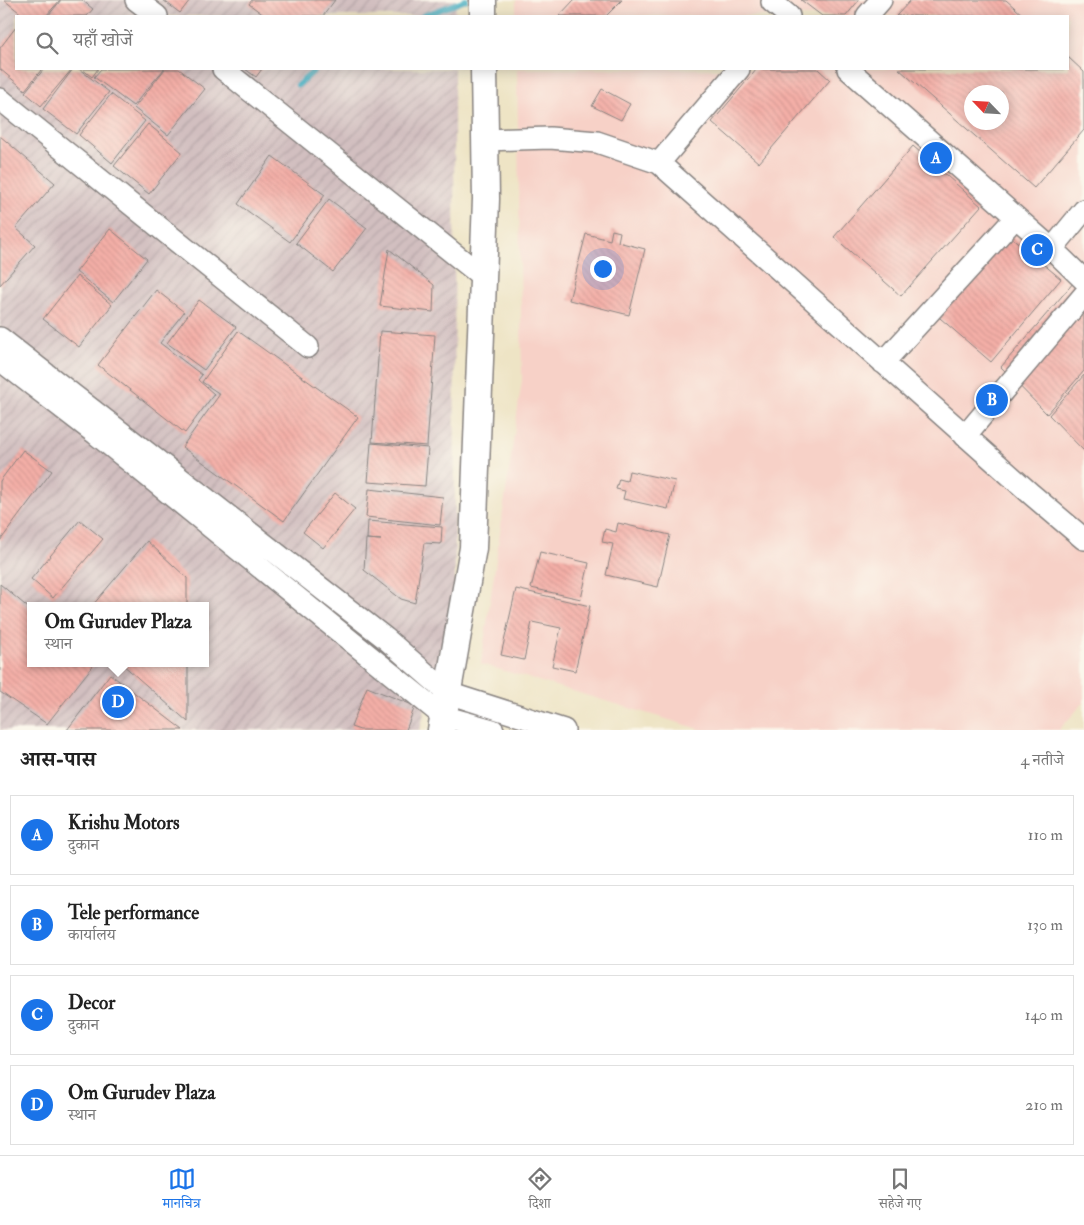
<!DOCTYPE html>
<html lang="hi">
<head>
<meta charset="utf-8">
<style>
  body { margin:0; font-family:"IM FELL Double Pica","Noto Serif Devanagari",serif; background:#f6f6f6; color:#222 }
  .compass { position:absolute; left:964px; top:85px; width:45px; height:45px; border-radius:50%; background:#fff; box-shadow:0 2px 12px #0003; rotate:295deg }
  .you { position:absolute; left:602px; top:268px; width:18px; height:18px; margin:-12px; border:4px solid #fff; border-radius:50%; background:#1a73e8; box-shadow:0 0 0 8px #1a73e833 }
  .badge { display:grid; place-items:center; width:32px; height:32px; border-radius:50%; background:#1a73e8; color:#fff; font-size:16px; font-weight:700 }
  .pin { position:absolute; translate:-50% -50%; border:2px solid #fff; box-shadow:0 1px 5px #0006 }
  .popup { position:absolute; left:27px; top:602px; width:182px; height:65px; box-sizing:border-box; display:grid; place-content:center; border-radius:0px; background:#fff; filter:drop-shadow(0 1px 4px #0005); font-size:16px; white-space:nowrap; color:#767676 }
  .popup b { font-size:19px; color:#222 }
  .popup::after { content:''; position:absolute; left:50%; top:100%; margin-left:-10px; border:10px solid transparent; border-top-color:#fff }
  .list { margin:0; padding:0; list-style:none }
  h2 { display:flex; justify-content:space-between; align-items:center; height:65px; margin:0; padding:0 20px; font-size:21px }
  h2 small { font-size:16px; font-weight:400; color:#767676 }
  .list li { display:grid; grid-template-columns:32px 1fr auto; gap:15px; align-items:center; box-sizing:border-box; height:80px; margin:0 10px 10px; padding:0 10px; border:1px solid #e0e0e0; border-radius:0px }
  .list b { display:block; font-size:19px; white-space:nowrap }
  .list p { margin:0; font-size:16px; white-space:nowrap; color:#767676 }
  .list em { font-size:16px; font-style:normal; color:#767676 }
  .icon { flex:none; width:28px; height:28px; fill:none; stroke:currentColor; stroke-width:2; stroke-linecap:round; stroke-linejoin:round }
  .map { position:relative; flex:none; width:1084px; height:730px; overflow:hidden }
  .search { position:absolute; background:#fff; box-shadow:0 2px 12px #0003; left:15px; right:15px; top:15px; height:55px; display:flex; align-items:center; gap:12px; box-sizing:border-box; padding:0 18px; border-radius:0px; color:#767676; font-size:19px }
  .sheet { height:425px; background:#fff }
  nav { display:flex; justify-content:space-around; align-items:center; box-sizing:border-box; height:70px; border-top:1px solid #e0e0e0; background:#fff; font-size:14px; color:#767676 }
  nav a { display:grid; justify-items:center; gap:2px }
  nav .on { color:#1a73e8 }
  .map>svg:first-child { display:block }
  .built { fill:#f7d1c7; fill-rule:evenodd }
  .industrial { fill:url(#industrial-furrows); fill-rule:evenodd }
  .lines { fill:none; stroke-linecap:round; stroke-linejoin:round }
  .stream { stroke:#40abc0; stroke-width:6 }
  .building { fill:url(#building-back-hatch); fill-rule:evenodd }
  .minor-casing { stroke:#888380; stroke-width:24 }
  .major-casing { stroke:#888380; stroke-width:29 }
  .minor { stroke:#fff; stroke-width:21 }
  .major { stroke:#fff; stroke-width:26 }
</style>
</head>
<body>
<div class="map">
<svg width="1084" height="730" viewBox="0 0 1084 730">
  <defs>
    <pattern id="industrial-furrows" width="10" height="10" patternUnits="userSpaceOnUse" patternTransform="scale(1.25)"><rect width="10" height="10" fill="#d2bfc0"/><path d="M-1 1l2-2M0 10L10 0M9 11l2-2" fill="none" stroke="#b4a4a6"/></pattern>
    <pattern id="building-back-hatch" width="6" height="6" patternUnits="userSpaceOnUse" patternTransform="scale(1.25)"><rect width="6" height="6" fill="#f4afa7"/><path d="M-1 5l2 2M0 0l6 6M5-1l2 2" fill="none" stroke="#d19691"/></pattern>
  </defs>
  <rect width="100%" height="100%" fill="#fbf7ec"/>
  <filter id="ink" filterUnits="userSpaceOnUse"><feTurbulence type="fractalNoise" baseFrequency=".02" numOctaves="2"/><feDisplacementMap in="SourceGraphic" scale="10" xChannelSelector="R" yChannelSelector="G"/><feConvolveMatrix kernelMatrix="1 2 1 2 8 2 1 2 1" color-interpolation-filters="sRGB"/></filter>
  <filter id="wash" filterUnits="userSpaceOnUse"><feTurbulence type="fractalNoise" baseFrequency=".0096" numOctaves="4" result="noise"/><feDisplacementMap in="SourceGraphic" scale="20" xChannelSelector="R" yChannelSelector="G"/><feGaussianBlur stdDeviation="1.12" result="paint"/><feColorMatrix in="noise" values="0 0 0 0 0 0 0 0 0 0 0 0 0 0 0 0 0 1.4 0 .05"/><feComposite in="paint" operator="in"/></filter>
  <g filter="url(#wash)">
    <rect width="100%" height="100%" fill="#eee4c5"/>
    <!-- built -->
    <path class="built" d="M 516,0 L 1084,0 L 1084,702 L 1059,730 L 703,730 L 481,664 L 522,380 L 517,69 L 1068,69 L 1068,16 L 516,16 ZM 972,92 L 1002,92 L 1002,122 L 972,122 Z"/>
    <!-- industrial -->
    <path class="industrial" d="M 0,0 L 456,0 L 455,16 L 16,16 L 16,69 L 454,69 L 455,594 L 420,730 L 0,730 ZM 31,606 L 206,606 L 206,663 L 31,663 Z"/>
    <g class="lines">
      <!-- stream -->
      <path class="stream" d="M 423,16 L 466,0
        M 298,85 L 316,69"/>
    </g>
    <g id="blocks">
      <!-- building -->
      <path class="building" d="M 4,0 L 60,0 L 46,16 L 24,16 Z
        M 61,0 L 82,0 L 93,9 L 87,16 L 48,16 Z
        M 163,0 L 190,0 L 180,13 Z
        M 252,0 L 335,0 L 323,16 L 265,16 L 249,4 Z
        M 574,0 L 622,0 L 606,16 L 559,16 Z
        M 801,0 L 859,0 L 846,16 L 822,16 Z
        M 911,0 L 1006,0 L 1024,16 L 896,16 Z
        M 16,27 L 16,69 L 42,69 L 25,90 L 0,69 L 0,48 Z
        M 1068,57 L 1084,72 L 1084,130 L 1034,188 L 899,69 L 1068,69 ZM 972,92 L 1002,92 L 1002,122 L 972,122 Z
        M 44,69 L 72,69 L 41,106 L 25,92 Z
        M 73,69 L 79,69 L 109,92 L 76,134 L 43,109 Z
        M 82,69 L 98,69 L 92,77 Z
        M 101,69 L 164,69 L 133,106 L 94,77 Z
        M 165,69 L 179,69 L 205,89 L 168,135 L 134,108 Z
        M 245,69 L 262,69 L 256,77 Z
        M 757,69 L 818,69 L 830,80 L 759,163 L 712,122 Z
        M 602,89 L 630,104 L 621,120 L 592,106 Z
        M 111,94 L 145,121 L 112,163 L 79,135 Z
        M 148,124 L 182,152 L 149,194 L 114,166 Z
        M 0,136 L 55,183 L 16,228 L 35,245 L 0,285 Z
        M 913,146 L 981,206 L 901,296 L 834,237 Z
        M 272,156 L 325,195 L 290,242 L 238,204 Z
        M 329,199 L 367,228 L 333,272 L 296,243 Z
        M 110,229 L 147,259 L 113,302 L 76,272 Z
        M 612,230 L 620,232 L 618,242 L 645,249 L 629,315 L 569,300 L 586,234 L 610,240 Z
        M 1003,230 L 1061,279 L 991,362 L 933,312 Z
        M 389,249 L 434,285 L 433,312 L 380,306 Z
        M 77,276 L 112,305 L 79,347 L 43,319 Z
        M 1074,282 L 1084,291 L 1084,371 L 1047,414 L 1001,367 Z
        M 156,290 L 184,312 L 160,343 L 202,375 L 198,380 L 214,394 L 185,433 L 98,365 Z
        M 199,300 L 236,327 L 204,370 L 167,343 Z
        M 238,331 L 358,417 L 284,521 L 182,447 L 220,394 L 202,382 Z
        M 380,331 L 435,335 L 427,446 L 372,442 Z
        M 1084,375 L 1084,451 L 1049,415 Z
        M 371,443 L 428,448 L 425,486 L 368,482 Z
        M 23,450 L 52,471 L 0,541 L 0,481 Z
        M 629,471 L 675,481 L 668,509 L 623,499 L 625,491 L 616,489 L 619,479 L 627,481 Z
        M 369,489 L 443,497 L 440,525 L 366,517 Z
        M 335,493 L 355,509 L 323,548 L 303,532 Z
        M 80,520 L 103,539 L 53,598 L 31,579 Z
        M 368,521 L 442,527 L 441,544 L 424,543 L 415,603 L 401,599 L 364,570 L 366,539 L 381,540 L 367,539 Z
        M 618,523 L 670,535 L 658,587 L 606,575 L 613,544 L 602,542 L 605,529 L 616,532 Z
        M 147,541 L 187,578 L 187,606 L 92,606 Z
        M 540,552 L 589,563 L 581,599 L 531,588 Z
        M 0,584 L 31,610 L 31,663 L 95,663 L 47,724 L 0,692 Z
        M 516,589 L 590,606 L 575,671 L 552,666 L 561,628 L 532,622 L 524,660 L 501,655 Z
        M 121,663 L 188,663 L 188,722 Z
        M 110,674 L 183,730 L 67,730 Z
        M 367,687 L 415,706 L 406,730 L 360,730 L 351,727 Z"/>
    </g>
  </g>
  <g filter="url(#ink)">
    <use href="#blocks" fill-opacity="0" stroke="#888380" stroke-width="1"/>
    <g class="lines">
      <!-- minor casing -->
      <g class="minor-casing">
        <path id="minor" d="M 136,0 L 157,16
          M 772,2 L 789,16
          M 867,16 L 881,0
          M 223,69 L 483,277
          M 848,69 L 1052,249 L 1084,210
          M 0,99 L 308,347
          M 485,140 L 550,138 L 597,142 L 659,163 L 1031,494 L 1084,539
          M 659,163 L 739,69
          M 1052,249 L 1084,280
          M 0,338 L 385,638 L 448,693 L 564,730
          M 0,360 L 96,434 L 443,716 L 493,730
          M 883,363 L 1016,217
          M 965,436 L 1084,295"/>
      </g>
      <!-- major casing -->
      <g class="major-casing">
        <path id="major" d="M 483,0 L 483,16
          M 441,730 L 473,548 L 486,199 L 484,69"/>
      </g>
      <!-- minor -->
      <use href="#minor" class="minor"/>
      <!-- major -->
      <use href="#major" class="major"/>
    </g>
  </g>
</svg>
<svg class="compass" viewBox="-18 -18 36 36"><path d="M0-13l5 13h-10z" fill="#e53935"/><path d="M0 13l5-13h-10z" fill="#767676"/></svg>
<div class="you"></div>
<div class="pin badge" style="left:936px;top:158px">A</div>
<div class="pin badge" style="left:992px;top:400px">B</div>
<div class="pin badge" style="left:1037px;top:250px">C</div>
<div class="pin badge" style="left:118px;top:702px">D</div>
<div class="popup"><b>Om Gurudev Plaza</b>स्थान</div>
<div class="search"><svg class="icon" aria-label="search" viewBox="0 0 24 24"><circle cx="10" cy="10" r="6"/><path d="M15 15l6 6"/></svg>यहाँ खोजें</div>
</div>
<section class="sheet">
<h2>आस-पास<small>4 नतीजे</small></h2>
<ul class="list">
<li><span class="badge">A</span><div><b>Krishu Motors</b><p>दुकान</p></div><em>110 m</em></li>
<li><span class="badge">B</span><div><b>Tele performance</b><p>कार्यालय</p></div><em>130 m</em></li>
<li><span class="badge">C</span><div><b>Decor</b><p>दुकान</p></div><em>140 m</em></li>
<li><span class="badge">D</span><div><b>Om Gurudev Plaza</b><p>स्थान</p></div><em>210 m</em></li>
</ul>
</section>
<nav>
<a class="on"><svg class="icon" aria-label="map" viewBox="0 0 24 24"><path d="M3 6l6-2 6 2 6-2v14l-6 2-6-2-6 2zM9 4v14M15 6v14"/></svg>मानचित्र</a>
<a><svg class="icon" aria-label="directions" viewBox="0 0 24 24"><path d="M12 3l9 9-9 9-9-9zM9 14v-3h6M13 9l2 2-2 2"/></svg>दिशा</a>
<a><svg class="icon" aria-label="saved" viewBox="0 0 24 24"><path d="M7 4h10v16l-5-4-5 4z"/></svg>सहेजे गए</a>
</nav>
</body>
</html>
